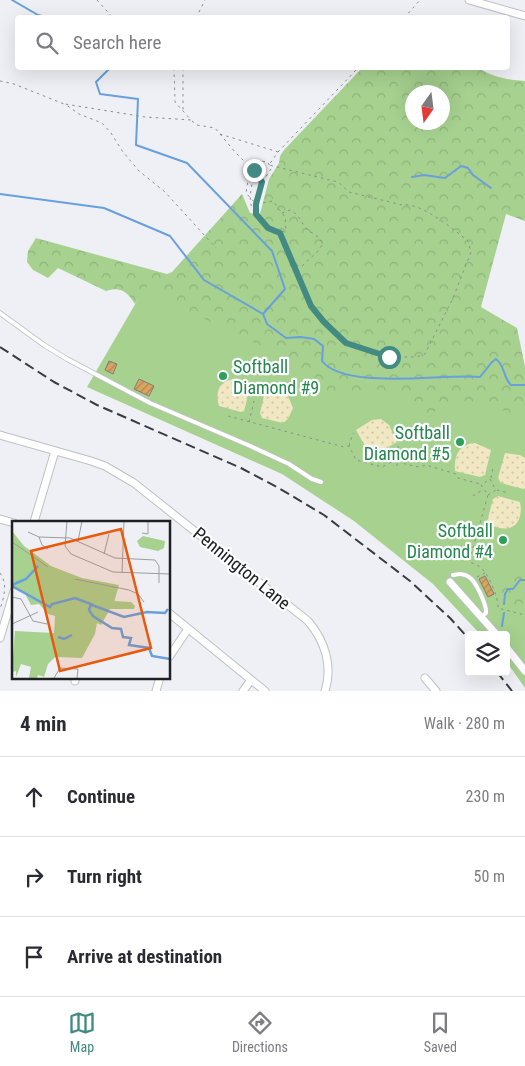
<!DOCTYPE html>
<html lang="en">
<head>
<meta charset="utf-8">
<style>
  body { margin:0; font-family:"Roboto Condensed",sans-serif; background:#f7f7f7; color:#2b2b33 }
  .controls { position:absolute; right:15px; bottom:15px; display:grid; overflow:hidden; border-radius:5px; box-shadow:0 5px 20px #0002 }
  .controls button { width:45px; height:45px; display:grid; place-items:center; padding:0; border:0; border-bottom:1px solid #e1e1e2; background:#fff; color:#2b2b33; font:25px sans-serif }
  .compass { position:absolute; left:405px; top:85px; width:45px; height:45px; border-radius:50%; background:#fff; box-shadow:0 5px 20px #0002; rotate:194deg }
  .stop { position:absolute; width:15px; height:15px; margin:-11px; border:4px solid #438a83; border-radius:50%; background:#fff }
  .stop.end { background:#438a83; border-color:#fff; box-shadow:0 1px 5px #0008 }
  .list { margin:0; padding:0; list-style:none }
  h2 { display:flex; justify-content:space-between; align-items:center; height:65px; margin:0; padding:0 20px; font-size:21px }
  h2 small { font-size:16px; font-weight:400; color:#7c7c81 }
  .list li { display:grid; grid-template-columns:32px 1fr auto; gap:15px; align-items:center; box-sizing:border-box; height:80px; padding:0 20px; border-top:1px solid #e1e1e2 }
  .list b { display:block; font-size:19px; white-space:nowrap }
  .list em { font-size:16px; font-style:normal; color:#7c7c81 }
  .icon { flex:none; width:28px; height:28px; fill:none; stroke:currentColor; stroke-width:2; stroke-linecap:round; stroke-linejoin:round }
  .map { position:relative; flex:none; width:525px; height:691px; overflow:hidden }
  .search { position:absolute; background:#fff; box-shadow:0 5px 20px #0002; left:15px; right:15px; top:15px; height:55px; display:flex; align-items:center; gap:12px; box-sizing:border-box; padding:0 18px; border-radius:5px; color:#7c7c81; font-size:19px }
  .sheet { height:305px; background:#fff }
  nav { display:flex; justify-content:space-around; align-items:center; box-sizing:border-box; height:70px; border-top:1px solid #e1e1e2; background:#fff; font-size:14px; color:#7c7c81 }
  nav a { display:grid; justify-items:center; gap:2px }
  nav .on { color:#438a83 }
  .map>svg:first-child { display:block }
  .green { fill:#a6d18f }
  .forest { fill:url(#forest-crowns); fill-rule:evenodd }
  .sand { fill:url(#sand-dots) }
  .lines { fill:none; stroke-linecap:round; stroke-linejoin:round }
  .stream { stroke:#67a0dc; stroke-width:2 }
  .building { fill:url(#building-hatch); stroke:#7f7c79 }
  .lane-casing { stroke:#bec0c4; stroke-width:5.5 }
  .street-casing { stroke:#bec0c4; stroke-width:9 }
  .path { stroke:#8c8d90; stroke-width:1; stroke-dasharray:2.5 4; stroke-linecap:butt }
  .lane { stroke:#fff; stroke-width:4 }
  .street { stroke:#fff; stroke-width:7 }
  .rail { stroke:#3b3b3d; stroke-width:2; stroke-dasharray:10 5; stroke-linecap:butt }
  .route { stroke:#438a83; stroke-width:6 }
  .leisure-dot { fill:#2e9e5b; stroke:#fdfeff; stroke-width:2 }
  .labels { text-anchor:middle; dominant-baseline:central; stroke-width:4.5; stroke-linejoin:round; paint-order:stroke }
  .leisure-label { font-size:18px; fill:#27864d; stroke:#fdfeff; text-anchor:end }
  .street-label { font-size:18px; fill:#212123; stroke:#fdfeff }
  .inset-river { fill:none; stroke:#67a0dc; stroke-width:2.5 }
  .inset-road { fill:none; stroke:#9d9da1; stroke-width:1 }
  .view { fill:#e8590c; fill-opacity:0.15; stroke:#e8590c; stroke-width:2.5 }
  .inset-edge { fill:none; stroke:#212123; stroke-width:2.5 }
</style>
</head>
<body>
<div class="map">
<svg width="525" height="691" viewBox="0 0 525 691">
  <defs>
    <pattern id="forest-crowns" width="20" height="18" patternUnits="userSpaceOnUse" patternTransform="scale(1.25)"><rect width="20" height="18" fill="#a6d18f"/><path d="M2 6a3 3 0 1 1 6 0M12 15a3 3 0 1 1 6 0" fill="none" stroke="#8fb37b"/></pattern>
    <pattern id="sand-dots" width="8" height="8" patternUnits="userSpaceOnUse" patternTransform="scale(1.25)"><rect width="8" height="8" fill="#f1e7c2"/><path d="M2 2h.1M6 6h.1" fill="none" stroke="#cec6a6" stroke-width="1.8" stroke-linecap="round"/></pattern>
    <pattern id="building-hatch" width="6" height="6" patternUnits="userSpaceOnUse" patternTransform="scale(1.25)"><rect width="6" height="6" fill="#daa55f"/><path d="M-1 1l2-2M0 6l6-6M5 7l2-2" fill="none" stroke="#b0864e"/></pattern>
  </defs>
  <rect width="100%" height="100%" fill="#eff0f5"/>
  <!-- green -->
  <path class="green" d="M 148,282 L 419,382 L 525,414 L 525,688 L 506,661 L 506,635 L 481,635 L 433,584 L 354,521 L 282,474 L 87,387 Z"/>
  <!-- forest -->
  <path class="forest" d="M 362,68 L 478,68 C 494,77 507,80 525,81 L 525,221 L 506,214 L 481,307 L 517,328 L 525,367 L 525,418 C 485,403 466,399 425,415 C 408,399 386,386 361,390 C 352,392 343,397 335,400 C 319,388 308,372 291,360 L 220,327 L 186,309 L 148,285 L 135,304 C 127,292 121,286 106,291 L 58,268 L 48,278 L 33,270 L 27,262 L 28,251 L 36,238 L 167,274 L 172,272 L 242,194 L 250,213 L 260,214 L 269,179 L 279,163 L 280,156 L 284,150 ZM 412,92 L 442,92 L 442,122 L 412,122 Z
    M 525,572 L 525,602 L 515,608 L 501,605 L 499,592 L 504,578 Z"/>
  <!-- sand -->
  <path class="sand" d="M 235,379 L 245,383 L 250,388 L 244,411 L 241,412 L 219,406 C 215,391 219,381 235,379 Z
    M 279,390 L 288,396 L 293,408 L 288,419 L 283,423 L 262,418 L 260,413 L 265,392 Z
    M 381,419 L 389,425 L 397,442 L 374,455 L 369,453 L 356,430 L 372,420 Z
    M 475,443 L 491,450 L 485,475 L 480,477 L 455,471 C 454,456 459,444 475,443 Z
    M 505,453 L 520,455 L 525,458 L 525,488 L 523,489 L 501,483 L 498,478 Z
    M 498,496 L 520,502 C 525,527 506,536 487,522 L 493,499 Z"/>
  <g class="lines">
    <!-- stream -->
    <path class="stream" d="M 12,0 L 38,15 L 51,18
      M 110,68 L 96,82 L 100,94 L 138,99 L 136,145 L 187,163 L 272,251 L 285,289 L 263,314 L 267,324 L 286,338 L 301,337 L 314,339 L 323,346 L 322,361 C 346,391 444,373 480,377 L 492,362 L 496,359 C 505,365 503,378 511,385 L 525,385
      M 412,177 L 424,175 L 445,178 L 461,166 L 468,168 L 473,175 L 491,188
      M 0,194 L 104,208 L 170,236 L 204,280 L 263,314
      M 504,604 L 505,594 L 508,589 L 513,589 L 520,580 L 525,580
      M 502,626 L 504,613"/>
  </g>
  <!-- building -->
  <path class="building" d="M 109,361 L 117,364 L 113,374 L 105,370 Z
    M 139,379 L 154,386 L 149,396 L 134,389 Z
    M 485,576 L 494,594 L 488,597 L 479,579 Z"/>
  <g class="lines">
    <!-- lane casing -->
    <g class="lane-casing">
      <path id="lane" d="M 0,313 L 44,345 L 67,359 L 150,403 L 248,445 L 289,464 L 312,479 L 321,482
        M 453,575 C 459,574 464,573 469,577 C 476,581 487,606 486,613 L 481,617"/>
    </g>
    <!-- street casing -->
    <g class="street-casing">
      <path id="street" d="M 469,0 L 525,16
        M 0,435 L 91,461 L 105,466 L 134,483 L 308,621 C 325,641 333,666 325,691
        M 0,519 L 14,523
        M 34,522 L 55,451
        M 450,582 L 497,635
        M 169,613 L 265,691
        M 0,638 L 14,591
        M 506,647 L 525,671
        M 169,657 L 188,629
        M 425,678 L 436,691
        M 75,681 L 76,677
        M 156,691 L 160,677
        M 243,691 L 251,680"/>
    </g>
    <!-- path -->
    <path class="path" d="M 97,0 L 113,18
      M 196,18 L 205,0
      M 404,18 L 420,0
      M 174,68 L 175,102 L 191,120 L 145,117 L 65,104 L 79,114 L 102,123 L 111,133 L 123,152 L 139,171 L 165,192 L 216,248
      M 183,68 L 183,110
      M 0,81 L 14,84 L 64,104
      M 192,121 L 197,125 L 215,128 L 235,152 L 258,175 L 262,182 L 256,204 L 256,214 L 268,228 L 280,233 L 286,230 L 285,217 L 273,201 L 256,204 L 246,193 L 248,180 L 258,175 L 265,178 L 271,169 L 268,162 L 260,161 L 253,169
      M 220,134 L 278,152 L 269,165 L 338,182 L 349,192 L 402,205 C 421,202 453,229 468,241 L 471,252 L 453,298 L 425,354 L 416,357 L 389,357 L 346,343 L 311,306 L 280,233
      M 278,152 L 358,68
      M 253,178 C 251,191 247,202 255,213
      M 282,213 L 290,210 C 301,216 299,220 306,228 C 313,235 318,234 323,244 L 317,252 L 302,266 L 293,265
      M 228,416 L 344,447 L 349,446 L 356,460 L 382,467 L 397,459
      M 249,422 L 254,401
      M 349,446 L 353,433
      M 398,455 L 398,445
      M 397,466 L 398,456 L 402,458 L 405,464 L 419,467 L 426,465 L 456,474 L 458,478 L 480,484
      M 491,478 L 493,466
      M 497,490 L 509,493
      M 488,495 L 496,490 L 490,479 L 481,485 L 488,495 L 469,562 C 473,563 477,565 480,567 C 488,572 499,599 498,608 L 525,615
      M 473,496 L 484,489
      M 0,573 C 8,584 4,597 0,609
      M 477,577 L 485,573"/>
    <!-- lane -->
    <use href="#lane" class="lane"/>
    <!-- street -->
    <use href="#street" class="street"/>
    <!-- rail -->
    <path class="rail" d="M 0,347 L 54,382 L 97,405 L 241,468 L 277,487 L 324,515 L 410,581 L 450,618 L 469,639
      M 497,672 L 512,691"/>
  </g>
  <g class="lines">
    <!-- route -->
    <path class="route" d="M 254,170 L 262,182 L 256,204 L 256,214 L 268,228 L 280,233 L 311,306 L 324,322 L 346,343 L 389,357"/>
  </g>
  <!-- markers -->
  <g class="leisure-dot">
    <circle cx="223" cy="376" r="5"/>
    <circle cx="460" cy="442" r="5"/>
    <circle cx="503" cy="540" r="5"/>
  </g>
  <g class="labels">
    <!-- leisure labels -->
    <g class="leisure-label">
      <text x="233" y="366" text-anchor="start">Softball<tspan x="233" dy="21">Diamond #9</tspan></text>
      <text x="450" y="432">Softball<tspan x="450" dy="21">Diamond #5</tspan></text>
      <text x="493" y="530">Softball<tspan x="493" dy="21">Diamond #4</tspan></text>
    </g>
    <!-- street labels -->
    <g class="street-label">
      <text transform="translate(242 568) rotate(39)">Pennington Lane</text>
    </g>
  </g>
  <!-- overview -->
  <g transform="translate(12 521)">
    <rect width="158" height="158" fill="#eff0f5"/>
    <path d="M 0,10 L 12,25 L 39,45 L 70,57 L 107,64 L 101,85 L 22,78 L 0,64 ZM 131,15 L 153,20 L 152,27 L 146,30 L 128,26 L 125,20 Z" fill="#a6d18f"/>
    <path d="M 26,44 L 27,49 L 18,59 L 6,64 L 27,77 L 40,78 L 48,74 L 58,76 L 64,72 L 101,84 L 102,80 L 119,81 L 123,85 L 122,88 L 98,88 L 89,104 L 85,102 L 83,113 L 70,137 L 43,136 L 36,143 L 32,156 L 26,154 L 25,157 L 17,157 L 19,146 L 9,143 L 4,156 L 4,150 L 0,151 L 3,110 L 42,112 L 43,95 L 36,93 L 27,83 L 19,84 L 13,73 L 0,67 L 0,57 L 16,54 Z" fill="#a6d18f"/>
    <path class="inset-river" d="M 0,64 L 14,58 L 26,45M 0,65 L 38,86 L 40,83 L 63,77 L 79,83 L 77,89 L 81,95 L 100,107 L 109,108 L 111,116 L 119,117 L 117,124 L 137,127 L 140,135 L 158,138M 80,84 L 112,96 L 135,91 L 153,92 L 156,88M 46,116 L 52,118 L 60,114"/>
    <path class="inset-road" d="M 55,0 L 53,25 L 59,33 L 101,51 L 158,53M 16,11 L 27,16 L 58,17 L 103,37 L 143,39 L 147,45 L 147,62M 130,12 L 136,13 L 136,0M 27,16 L 30,24 L 36,28M 66,20 L 70,0M 0,21 L 36,46M 92,33 L 97,13M 110,52 L 112,0M 63,58 L 117,69 L 126,73 L 132,81M 0,76 L 9,78 L 21,100 L 35,103M 0,103 L 26,91M 42,157 L 48,147 L 66,148 L 65,157"/>
    <path class="view" d="M 109,8 L 139,127 L 48,150 L 19,30 Z"/>
    <rect width="158" height="158" class="inset-edge"/>
  </g>
</svg>
<div class="controls">
<button><svg class="icon" aria-label="layers" viewBox="0 0 24 24"><path d="M12 4l9 5-9 5-9-5zM3 14l9 5 9-5"/></svg></button>
</div>
<svg class="compass" viewBox="-18 -18 36 36"><path d="M0-13l5 13h-10z" fill="#e53935"/><path d="M0 13l5-13h-10z" fill="#7c7c81"/></svg>
<div class="stop" style="left:389px;top:357px"></div>
<div class="stop end" style="left:254px;top:170px"></div>
<div class="search"><svg class="icon" aria-label="search" viewBox="0 0 24 24"><circle cx="10" cy="10" r="6"/><path d="M15 15l6 6"/></svg>Search here</div>
</div>
<section class="sheet">
<h2>4 min<small>Walk · 280 m</small></h2>
<ul class="list">
<li><svg class="icon" aria-label="ahead" viewBox="0 0 24 24"><path d="M12 20V5M6 11l6-6 6 6"/></svg><div><b>Continue</b></div><em>230 m</em></li>
<li><svg class="icon" aria-label="right" viewBox="0 0 24 24"><path d="M7 20v-9h11M14 6l5 5-5 5"/></svg><div><b>Turn right</b></div><em>50 m</em></li>
<li><svg class="icon" aria-label="arrive" viewBox="0 0 24 24"><path d="M6 21V4h12l-3 4 3 4H6"/></svg><div><b>Arrive at destination</b></div></li>
</ul>
</section>
<nav>
<a class="on"><svg class="icon" aria-label="map" viewBox="0 0 24 24"><path d="M3 6l6-2 6 2 6-2v14l-6 2-6-2-6 2zM9 4v14M15 6v14"/></svg>Map</a>
<a><svg class="icon" aria-label="directions" viewBox="0 0 24 24"><path d="M12 3l9 9-9 9-9-9zM9 14v-3h6M13 9l2 2-2 2"/></svg>Directions</a>
<a><svg class="icon" aria-label="saved" viewBox="0 0 24 24"><path d="M7 4h10v16l-5-4-5 4z"/></svg>Saved</a>
</nav>
</body>
</html>
